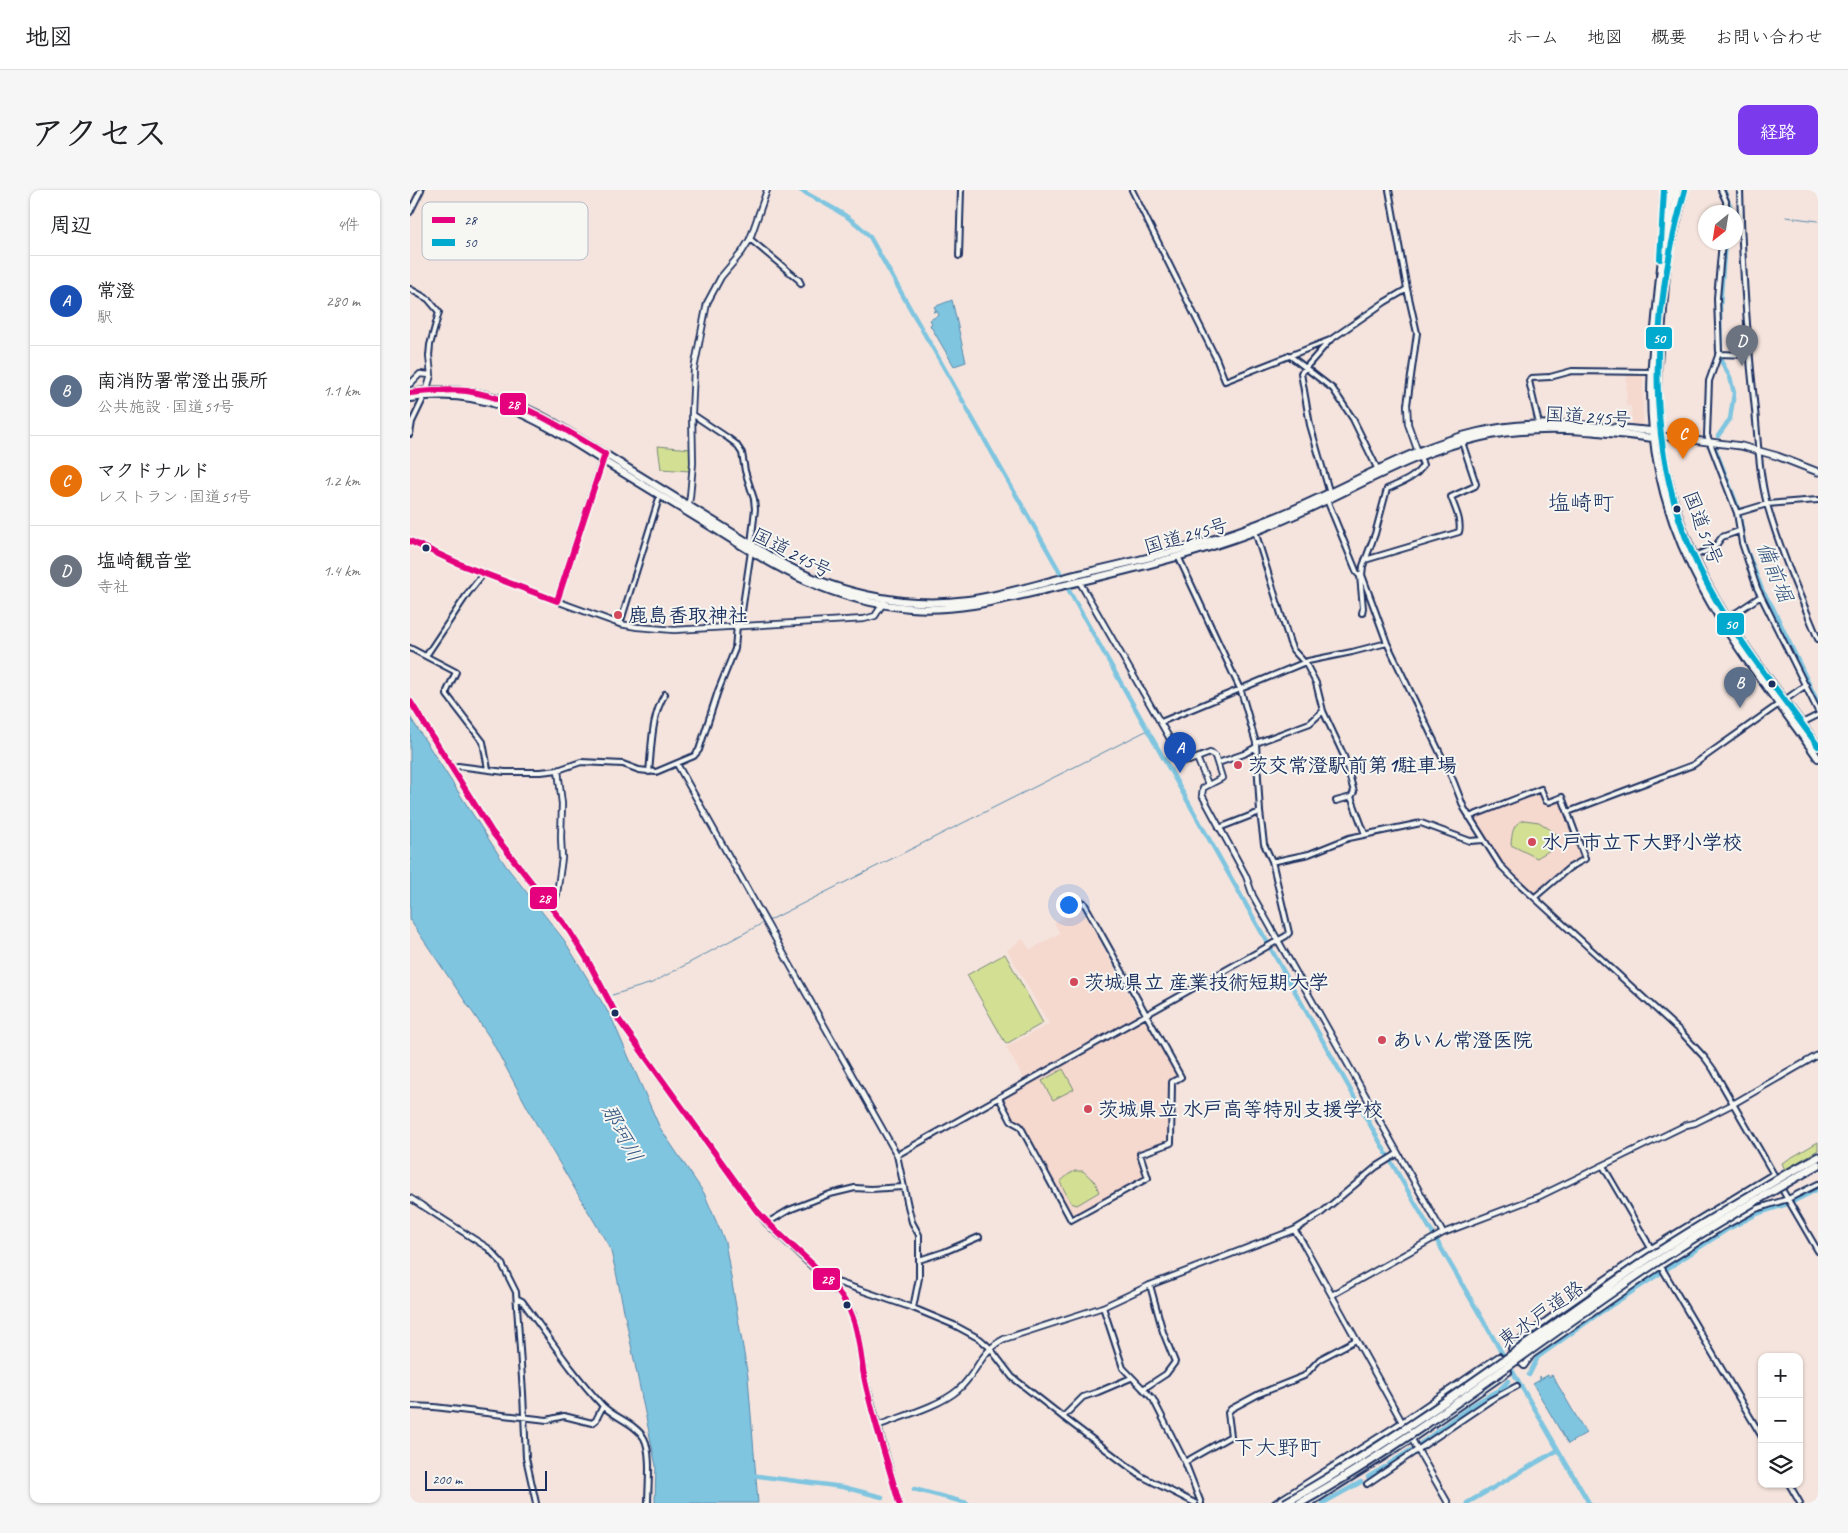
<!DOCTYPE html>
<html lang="ja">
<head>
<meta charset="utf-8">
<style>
  body { margin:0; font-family:Caveat,"Klee One",sans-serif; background:#f6f6f6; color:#202124 }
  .controls { position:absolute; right:15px; bottom:15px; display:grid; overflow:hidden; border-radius:10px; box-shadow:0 1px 4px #0004 }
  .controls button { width:45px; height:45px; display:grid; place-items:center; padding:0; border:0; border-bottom:1px solid #e0e0e0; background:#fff; color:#202124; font:25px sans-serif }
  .compass { position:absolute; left:1288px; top:15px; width:45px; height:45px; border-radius:50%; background:#fff; box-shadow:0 1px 4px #0004; rotate:210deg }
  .scale { position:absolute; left:15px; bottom:12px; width:122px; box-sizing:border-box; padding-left:5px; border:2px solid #1b2f5e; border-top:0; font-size:14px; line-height:18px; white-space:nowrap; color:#1b2f5e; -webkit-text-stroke:4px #f6f6f2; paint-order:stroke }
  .you { position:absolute; left:658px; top:714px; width:18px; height:18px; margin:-12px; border:4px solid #fff; border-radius:50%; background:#1a73e8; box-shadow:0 0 0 8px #1a73e833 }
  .badge { display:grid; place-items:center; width:32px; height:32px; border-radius:50%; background:#7c3aed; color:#fff; font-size:16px; font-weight:700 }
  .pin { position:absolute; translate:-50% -41px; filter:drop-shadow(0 1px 2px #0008) }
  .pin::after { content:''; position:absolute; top:26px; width:18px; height:15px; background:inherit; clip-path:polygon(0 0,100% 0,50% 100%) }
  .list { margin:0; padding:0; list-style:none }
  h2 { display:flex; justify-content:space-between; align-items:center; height:65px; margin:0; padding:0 20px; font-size:21px }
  h2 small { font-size:16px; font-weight:400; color:#757577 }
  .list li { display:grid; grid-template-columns:32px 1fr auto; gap:15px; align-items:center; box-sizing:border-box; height:90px; padding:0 20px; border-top:1px solid #e0e0e0 }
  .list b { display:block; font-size:19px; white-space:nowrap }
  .list p { margin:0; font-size:16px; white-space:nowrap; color:#757577 }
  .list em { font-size:16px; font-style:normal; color:#757577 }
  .icon { flex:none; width:28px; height:28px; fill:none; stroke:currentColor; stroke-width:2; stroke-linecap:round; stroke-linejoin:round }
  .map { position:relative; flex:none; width:1408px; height:1313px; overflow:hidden; border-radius:10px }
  header { display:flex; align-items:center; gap:30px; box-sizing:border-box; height:70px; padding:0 25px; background:#fff; border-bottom:1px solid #e0e0e0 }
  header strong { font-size:24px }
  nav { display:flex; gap:28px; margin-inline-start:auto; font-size:18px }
  .intro { display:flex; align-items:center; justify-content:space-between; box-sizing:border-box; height:120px; padding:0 30px }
  h1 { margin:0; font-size:35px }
  .button { padding:12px 22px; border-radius:10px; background:#7c3aed; color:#fff; font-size:18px; font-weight:700 }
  main { display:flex; gap:30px; padding:0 30px }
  aside { flex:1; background:#fff; border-radius:10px; box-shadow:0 1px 4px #0004 }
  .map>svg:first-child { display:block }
  .built { fill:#f5d8ce }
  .green { fill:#d3e094; stroke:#778879 }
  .water { fill:#7fc5e0; stroke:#5789ac }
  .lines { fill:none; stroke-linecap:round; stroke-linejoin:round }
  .stream { stroke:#5789ac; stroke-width:1 }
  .canal { stroke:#7fc5e0; stroke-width:4.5 }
  .minor-casing { stroke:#1b2f5e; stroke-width:8 }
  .tertiary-casing { stroke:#1b2f5e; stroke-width:8 }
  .secondary-casing { stroke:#1b2f5e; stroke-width:9 }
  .primary-casing { stroke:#1b2f5e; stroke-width:9 }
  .trunk-casing { stroke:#1b2f5e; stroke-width:10 }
  .motorway-casing { stroke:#1b2f5e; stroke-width:11 }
  .minor { stroke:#f6f6f2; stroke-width:4 }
  .tertiary { stroke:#f6f6f2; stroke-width:4.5 }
  .secondary { stroke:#f6f6f2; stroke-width:5 }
  .primary { stroke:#f6f6f2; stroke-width:5.5 }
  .trunk { stroke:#f6f6f2; stroke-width:6 }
  .motorway { stroke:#f6f6f2; stroke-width:7 }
  .motorway-bridge-casing { stroke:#1b2f5e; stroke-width:11; stroke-linecap:butt }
  .motorway-bridge { stroke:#f6f6f2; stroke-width:7 }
  .bus-1-casing { stroke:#f6f6f2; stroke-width:10 }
  .bus-2-casing { stroke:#f6f6f2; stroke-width:10 }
  .bus-1 { stroke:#e5007d; stroke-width:6 }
  .bus-2 { stroke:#00a9ce; stroke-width:6 }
  .bus-dot { fill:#1b2f5e; stroke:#f6f6f2; stroke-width:2 }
  .poi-dot { fill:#d1495b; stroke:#f6f6f2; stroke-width:2 }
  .labels { text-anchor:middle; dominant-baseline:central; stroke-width:4; stroke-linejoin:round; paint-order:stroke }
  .street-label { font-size:20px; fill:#1b2f5e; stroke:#f6f6f2 }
  .poi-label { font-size:20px; font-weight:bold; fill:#1b2f5e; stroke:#f6f6f2; text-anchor:start }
  .water-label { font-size:21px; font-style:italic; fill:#34547e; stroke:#f6f6f2 }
  .quarter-label { font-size:22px; fill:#1b2f5e; stroke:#f6f6f2 }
  .key { fill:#f6f6f2; stroke:#b4bac6; stroke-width:1 }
  .key-label { font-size:14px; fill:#1b2f5e }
  .line-badge { stroke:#f6f6f2; stroke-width:2 }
  .badge-label { font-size:14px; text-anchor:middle; font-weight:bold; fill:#fff }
</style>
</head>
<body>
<header>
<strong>地図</strong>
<nav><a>ホーム</a><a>地図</a><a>概要</a><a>お問い合わせ</a></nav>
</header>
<div class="intro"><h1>アクセス</h1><a class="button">経路</a></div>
<main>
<aside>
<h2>周辺<small>4件</small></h2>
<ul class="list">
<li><span class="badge" style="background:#1a4fb4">A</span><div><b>常澄</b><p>駅</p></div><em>280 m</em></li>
<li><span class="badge" style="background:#5c6f8a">B</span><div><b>南消防署常澄出張所</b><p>公共施設 · 国道51号</p></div><em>1.1 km</em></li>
<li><span class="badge" style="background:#e8710a">C</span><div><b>マクドナルド</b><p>レストラン · 国道51号</p></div><em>1.2 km</em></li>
<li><span class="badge" style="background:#6b7280">D</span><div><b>塩崎観音堂</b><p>寺社</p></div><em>1.4 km</em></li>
</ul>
</aside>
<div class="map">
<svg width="1408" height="1313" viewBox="0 0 1408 1313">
  <rect width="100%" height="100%" fill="#f5e4dd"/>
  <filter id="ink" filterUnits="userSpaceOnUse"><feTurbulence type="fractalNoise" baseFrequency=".02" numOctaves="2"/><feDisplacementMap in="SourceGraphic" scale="10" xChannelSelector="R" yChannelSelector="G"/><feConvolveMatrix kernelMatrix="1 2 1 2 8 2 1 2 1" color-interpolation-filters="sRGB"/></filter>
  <g filter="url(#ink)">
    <!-- built -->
    <path class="built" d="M 1217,182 L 1233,183 L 1233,235 L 1222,234 L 1221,216 L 1216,216 Z
      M 1129,601 L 1135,612 L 1151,610 L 1174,667 L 1131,700 L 1122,703 L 1115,699 L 1096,678 L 1082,660 L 1063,629 L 1064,627 Z
      M 671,717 L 729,824 L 615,891 L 596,857 L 639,834 L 597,760 L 613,749 L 620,760 L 650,743 L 644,733 Z
      M 734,829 L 737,830 L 768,884 L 767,887 L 759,892 L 759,952 L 727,963 L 734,986 L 733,988 L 663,1026 L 611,934 L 603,928 L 592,910 L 593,908 Z"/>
    <!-- green -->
    <path class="green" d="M 248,256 L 281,259 L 280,281 L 251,279 Z
      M 1114,630 L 1129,632 L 1148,645 C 1144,661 1139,660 1127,668 L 1101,655 C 1102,645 1102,633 1114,630 Z
      M 595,764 L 633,833 L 596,854 L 557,785 Z
      M 653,879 L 664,899 L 643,910 L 632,891 Z
      M 1408,952 L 1408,960 L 1375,980 L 1372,973 Z
      M 665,981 L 673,981 L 685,992 L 689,1002 L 667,1015 L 661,1013 L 650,992 L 659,984 Z"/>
    <!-- water -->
    <path class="water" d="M 542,110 L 556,172 L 544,176 L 520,135 L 522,133 L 520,130 L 529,125 L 527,121 L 523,122 L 526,120 L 524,117 Z
      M 0,527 L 96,676 L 154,750 L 201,827 L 250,938 L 294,1003 L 315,1052 L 338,1187 L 348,1313 L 245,1313 L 246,1276 L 206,1082 L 200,1058 L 128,937 L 80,848 L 0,730 Z
      M 1138,1185 L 1139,1187 L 1142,1185 L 1176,1243 L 1158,1254 L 1123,1194 L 1130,1190 L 1130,1186 L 1131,1189 Z"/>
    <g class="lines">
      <!-- stream -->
      <path class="stream" d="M 1376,27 L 1408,31
        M 358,731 L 738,540
        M 199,806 L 242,793 L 353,733"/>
      <!-- canal -->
      <path class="canal" d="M 390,0 C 415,14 441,25 460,47 L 519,152
        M 1314,0 L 1320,16 L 1320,22
        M 520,153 L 554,213
        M 556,217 L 651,384
        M 1308,246 L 1320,229 L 1324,203 L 1320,187 L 1311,171 L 1310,117 L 1315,52
        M 1305,258 L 1329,320 L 1334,353 L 1353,402 L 1362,416 L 1408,513
        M 658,399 L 980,970 L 1179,1313
        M 1384,1011 L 1408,999
        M 1119,1185 L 1128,1167 L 1191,1122 L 1316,1040 L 1349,1023 L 1377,1014
        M 1090,1199 L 1098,1191
        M 1011,1253 C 1037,1235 1071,1205 1101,1196
        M 979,1274 L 1001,1260
        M 341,1285 L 433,1297 L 472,1307
        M 958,1287 L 975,1277
        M 504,1299 L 557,1313
        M 913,1313 L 951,1292
        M 1057,1313 L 1148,1260"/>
      <!-- minor casing -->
      <g class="minor-casing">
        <path id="minor" d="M 722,0 L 806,168 L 815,191 L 920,150
          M 979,0 L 997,99 L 1007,143 L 997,215
          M 1311,0 L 1316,11 L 1316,22
          M 1330,0 C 1332,75 1337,146 1345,220 C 1348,251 1349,284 1357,314 C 1370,361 1390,405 1408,449
          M 0,22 L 11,0
          M 340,49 L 389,90 L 391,94
          M 1312,52 L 1307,108 L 1309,163 L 1299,191 L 1297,245 L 1327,323 L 1332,353 L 1347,398 L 1408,521
          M 549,66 L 551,0
          M 0,99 L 18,109 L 29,122 L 20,155 L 19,166
          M 1308,164 L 1338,165
          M 879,165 L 923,199 L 943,229 L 968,280
          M 282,224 L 318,248 L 326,254 L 332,263 L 335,281 L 344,309 L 345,319 L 341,354
          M 1129,234 L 1119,191 L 1121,188 L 1140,187 L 1162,181 L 1241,182
          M 0,244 L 2,232 L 14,207
          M 1010,267 L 1013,275 C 1006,288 990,293 977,299 L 965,344 L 953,376 L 952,385 L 977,453 L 1043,590 L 1054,618 L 1090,675 L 1104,689 L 1271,842 L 1295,868 L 1303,879 L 1367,990
          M 920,304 L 900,235 L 891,183 L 920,150 L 975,112 L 997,99
          M 917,310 L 947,383 L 950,386 L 953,418 L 952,423
          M 1327,323 L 1357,314 L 1408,310
          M 845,341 L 880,453 L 883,460 L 896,474 L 906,493 L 913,521 L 934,566 L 944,602 L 941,607 L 926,611
          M 768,366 L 831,501 L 846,553 L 850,622
          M 1284,366 L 1304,358 L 1312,347 L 1329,341
          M 955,370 L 1049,342 C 1052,332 1045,318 1041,307 L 1065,296 L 1066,294 L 1052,252
          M 1318,428 L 1351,406
          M 210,434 L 250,305
          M 330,435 L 341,361
          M 0,458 L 46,482 L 37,501 L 37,505 L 73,552 L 78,579
          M 16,466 L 58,403 L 74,383
          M 751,532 L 898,471 L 942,462 L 977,453
          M 1392,533 L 1408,525
          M 846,553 L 900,533 L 913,521
          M 808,573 L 834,564 L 846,557
          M 42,578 L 48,576 L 95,582 L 131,582 L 148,580 L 171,572 L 213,574 L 229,580 L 246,582 L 284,566 L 289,560 L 308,501 L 325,459 L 327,435
          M 239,582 C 242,555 241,527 255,504
          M 941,607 L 955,644
          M 1158,622 L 1283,575 L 1396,495
          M 1059,627 L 1131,599 L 1136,611 L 1139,612 L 1152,607 L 1175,669 L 1159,678 L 1125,707
          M 809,638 L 850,622 L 854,654 L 862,671 L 866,671 L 899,664 L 939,648 L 1011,633 L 1060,651 L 1073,650
          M 589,908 L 601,931 L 610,936 L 661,1030 L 738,988 L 730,964 L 761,953 L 762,892 L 771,887 L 674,713
          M 1193,976 L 1242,1060
          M 1370,996 L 1408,1061
          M 11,1015 L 78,1058 L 91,1072 L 106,1102 L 113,1203 L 116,1268 L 126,1313
          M 357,1033 L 379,1020 L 420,1004 L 445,998 L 461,999 L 493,997
          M 884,1040 L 910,1024 L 966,977 L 987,964
          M 509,1070 L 534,1062 L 569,1047
          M 1250,1075 L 1352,1247
          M 419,1091 L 430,1093 L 503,1118 L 544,1135 L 570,1149 L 579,1157 L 602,1187 L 653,1227 L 731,1286 L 785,1313
          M 108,1109 L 112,1111 C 138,1146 162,1183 192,1215 C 203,1227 225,1233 234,1248 C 242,1263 238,1296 238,1313
          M 693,1117 L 713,1178 L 743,1209 L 775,1272 L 791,1313
          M 503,1118 L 509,1088 L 509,1045 L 502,1032 L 498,1016 L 487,965 L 876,746 L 879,743 L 862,671
          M 1104,1164 L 1101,1159 L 1102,1156 L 1149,1121 L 1230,1065 L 1363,984
          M 1108,1170 L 1114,1176 L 1122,1165 L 1251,1076 L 1311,1038 L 1346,1019 L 1378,1009 L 1408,994
          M 733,1199 L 756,1184 L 765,1172 L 753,1142 L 740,1095
          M 0,1216 L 24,1217 L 137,1230 L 154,1226 L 182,1233 L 186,1230 L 193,1216
          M 653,1227 L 673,1207 L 688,1202 L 721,1188
          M 775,1272 L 821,1246 L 818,1223 L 821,1219 L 849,1204 L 894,1186 L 910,1169 L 946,1150
          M 957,1294 L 1081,1210 L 1107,1196
          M 1379,1294 L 1390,1313
          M 865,1313 L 992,1232 L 1089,1166
          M 901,1313 L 1001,1250 L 1099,1182"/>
      </g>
      <!-- tertiary casing -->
      <g class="tertiary-casing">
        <path id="tertiary" d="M 0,194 L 10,184 L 21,185
          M 16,202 L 21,185 L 19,166
          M 997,215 L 998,234 L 1008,262
          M 278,318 L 280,307 L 283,273 L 282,224 L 284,179 L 297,113 L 311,87 L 332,62 L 340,49 L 357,0
          M 0,351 L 54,376 L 160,416 L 210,434 L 227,437 L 264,440 L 454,429 L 465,426 L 474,412
          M 669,391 L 772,570 L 779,571 L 800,563 L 805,566 L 812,588 L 793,598 L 792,605 L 836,686 L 843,706 L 1033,1043
          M 787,568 L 798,594
          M 267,574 L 487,965
          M 142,719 L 147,704 L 152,668 L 151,648 L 152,614 L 148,580
          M 0,1008 L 11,1015
          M 922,1105 L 1033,1043 L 1128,1007 L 1276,935 L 1285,933 L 1323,914 L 1408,865
          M 467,1236 C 490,1227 530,1216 548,1200 C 567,1184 570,1161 594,1149 L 693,1117 L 740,1095 L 884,1040 L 890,1048 L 992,1232 L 1038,1313"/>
      </g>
      <!-- secondary casing -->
      <g class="secondary-casing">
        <path id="secondary" d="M 147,411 L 193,269
          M 0,511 L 82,642 L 158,739 L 177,769 L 209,830 L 346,1020 L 357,1033 L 418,1091 L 432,1107 L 442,1124 L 447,1141 L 455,1191 L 489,1313"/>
      </g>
      <!-- primary casing -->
      <g class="primary-casing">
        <path id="primary" d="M 1262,54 L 1275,0
          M 1251,56 L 1254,0
          M 1251,246 L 1331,256 L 1367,266 L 1408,282"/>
      </g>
      <!-- trunk casing -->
      <g class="trunk-casing">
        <path id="trunk" d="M 1261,0 C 1254,42 1250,85 1246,128 C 1242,166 1239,203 1243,241 C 1248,296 1267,351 1293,399 C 1325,459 1369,512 1408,568
          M 1267,0 C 1260,44 1255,88 1252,132 C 1249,159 1246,187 1248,215 C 1250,271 1266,329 1290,379 C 1320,443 1368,499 1408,556
          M 0,203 C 52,194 98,206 143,232 L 363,368 C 421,402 491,419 558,410 C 596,405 633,392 670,384 C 744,367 812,351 882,320 C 943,294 1003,257 1068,242 C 1128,228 1183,236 1243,241 L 1251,246
          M 0,208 C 81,195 132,233 197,273 C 233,295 269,317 305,339 C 370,380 421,411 500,418 C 552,422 602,407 651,396 C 731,377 812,358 887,324 C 947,297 1007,261 1071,247 C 1128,234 1186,241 1243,248 L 1251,246"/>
      </g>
      <!-- motorway casing -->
      <g class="motorway-casing">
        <path id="motorway" d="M 1375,985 L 1408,967
          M 1378,992 L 1408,975"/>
      </g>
      <!-- minor -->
      <use href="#minor" class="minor"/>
      <!-- tertiary -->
      <use href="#tertiary" class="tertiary"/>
      <!-- secondary -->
      <use href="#secondary" class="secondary"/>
      <!-- primary -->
      <use href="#primary" class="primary"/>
      <!-- trunk -->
      <use href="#trunk" class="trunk"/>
      <!-- motorway -->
      <use href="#motorway" class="motorway"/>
      <!-- motorway-bridge casing -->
      <g class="motorway-bridge-casing">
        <path id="motorway-bridge" d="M 875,1313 C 1003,1241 1118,1151 1239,1068 C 1283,1039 1329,1012 1375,985
          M 890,1313 C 1015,1243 1126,1152 1245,1073 C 1288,1044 1333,1018 1378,992"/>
      </g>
      <!-- motorway-bridge -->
      <use href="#motorway-bridge" class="motorway-bridge"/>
      <!-- bus-1 casing -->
      <g class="bus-1-casing">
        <path id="bus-1" d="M 0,203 C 19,201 38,199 57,201 C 108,209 152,237 195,264
          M 0,351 L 54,376 L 147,411
          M 147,411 L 195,264
          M 0,511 L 82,642 L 158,739 L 177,769 L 209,830 L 346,1020 C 372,1050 410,1076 432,1107 C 450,1132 449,1162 455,1191 C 464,1232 478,1273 489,1313"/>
      </g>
      <!-- bus-2 casing -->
      <g class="bus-2-casing">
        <path id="bus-2" d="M 1275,0 C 1240,124 1232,262 1290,380 C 1321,444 1367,499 1408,556
          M 1250,69 L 1254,0"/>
      </g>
      <!-- bus-1 -->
      <use href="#bus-1" class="bus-1"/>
      <!-- bus-2 -->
      <use href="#bus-2" class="bus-2"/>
    </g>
  </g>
  <!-- markers -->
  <g class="bus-dot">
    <circle cx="1267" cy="319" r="4.5"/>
    <circle cx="16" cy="358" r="4.5"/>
    <circle cx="1362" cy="494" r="4.5"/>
    <circle cx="205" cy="823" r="4.5"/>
    <circle cx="437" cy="1115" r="4.5"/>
  </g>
  <g class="poi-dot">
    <circle cx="208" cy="425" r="5"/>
    <circle cx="828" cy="575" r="5"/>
    <circle cx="1122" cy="652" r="5"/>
    <circle cx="664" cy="792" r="5"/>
    <circle cx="972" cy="850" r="5"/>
    <circle cx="678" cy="919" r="5"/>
  </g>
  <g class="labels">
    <!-- street labels -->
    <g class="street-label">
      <text transform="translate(1178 227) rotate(4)">国道245号</text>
      <text transform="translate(1293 338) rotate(69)">国道51号</text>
      <text transform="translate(776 346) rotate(-16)">国道245号</text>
      <text transform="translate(382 363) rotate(27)">国道245号</text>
      <text transform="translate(1131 1124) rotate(-35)">東水戸道路</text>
    </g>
    <!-- poi labels -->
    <g class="poi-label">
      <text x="218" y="425">鹿島香取神社</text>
      <text x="838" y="575">茨交常澄駅前第1駐車場</text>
      <text x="1132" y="652">水戸市立下大野小学校</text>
      <text x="674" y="792">茨城県立 産業技術短期大学</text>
      <text x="982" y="850">あいん常澄医院</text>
      <text x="688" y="919">茨城県立 水戸高等特別支援学校</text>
    </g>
    <!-- water labels -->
    <g class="water-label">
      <text transform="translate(1365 382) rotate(68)">備前堀</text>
      <text transform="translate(212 943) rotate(61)">那珂川</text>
    </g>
    <!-- quarter labels -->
    <g class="quarter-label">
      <text x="1171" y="313">塩崎町</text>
      <text x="867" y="1258">下大野町</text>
    </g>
  </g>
  <!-- legend -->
  <rect x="12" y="12" width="166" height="58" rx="8" class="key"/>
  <rect x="22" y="27" width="23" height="6" fill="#e5007d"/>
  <rect x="22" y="49" width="23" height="7" fill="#00a9ce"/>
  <g class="key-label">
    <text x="54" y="35">28</text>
    <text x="54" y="57">50</text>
  </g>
  <g class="line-badge">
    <rect x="1235" y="136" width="28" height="24" rx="5" fill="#00a9ce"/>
    <rect x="89" y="202" width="28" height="24" rx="5" fill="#e5007d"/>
    <rect x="1306" y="422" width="29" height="24" rx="5" fill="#00a9ce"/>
    <rect x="119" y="696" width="29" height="24" rx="5" fill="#e5007d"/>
    <rect x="402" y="1077" width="29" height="24" rx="5" fill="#e5007d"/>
  </g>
  <g class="badge-label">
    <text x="1249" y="153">50</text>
    <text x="103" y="219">28</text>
    <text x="1321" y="439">50</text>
    <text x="134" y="713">28</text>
    <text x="417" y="1094">28</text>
  </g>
</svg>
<div class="controls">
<button>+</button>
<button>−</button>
<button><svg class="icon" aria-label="layers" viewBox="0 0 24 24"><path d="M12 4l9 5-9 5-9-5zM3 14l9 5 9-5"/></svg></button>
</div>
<svg class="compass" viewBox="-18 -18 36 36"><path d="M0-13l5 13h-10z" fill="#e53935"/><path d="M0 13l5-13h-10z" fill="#757577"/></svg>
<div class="scale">200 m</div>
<div class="you"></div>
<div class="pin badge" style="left:770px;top:583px;background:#1a4fb4">A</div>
<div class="pin badge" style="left:1330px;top:518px;background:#5c6f8a">B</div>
<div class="pin badge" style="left:1273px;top:269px;background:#e8710a">C</div>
<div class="pin badge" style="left:1332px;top:176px;background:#6b7280">D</div>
</div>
</main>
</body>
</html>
